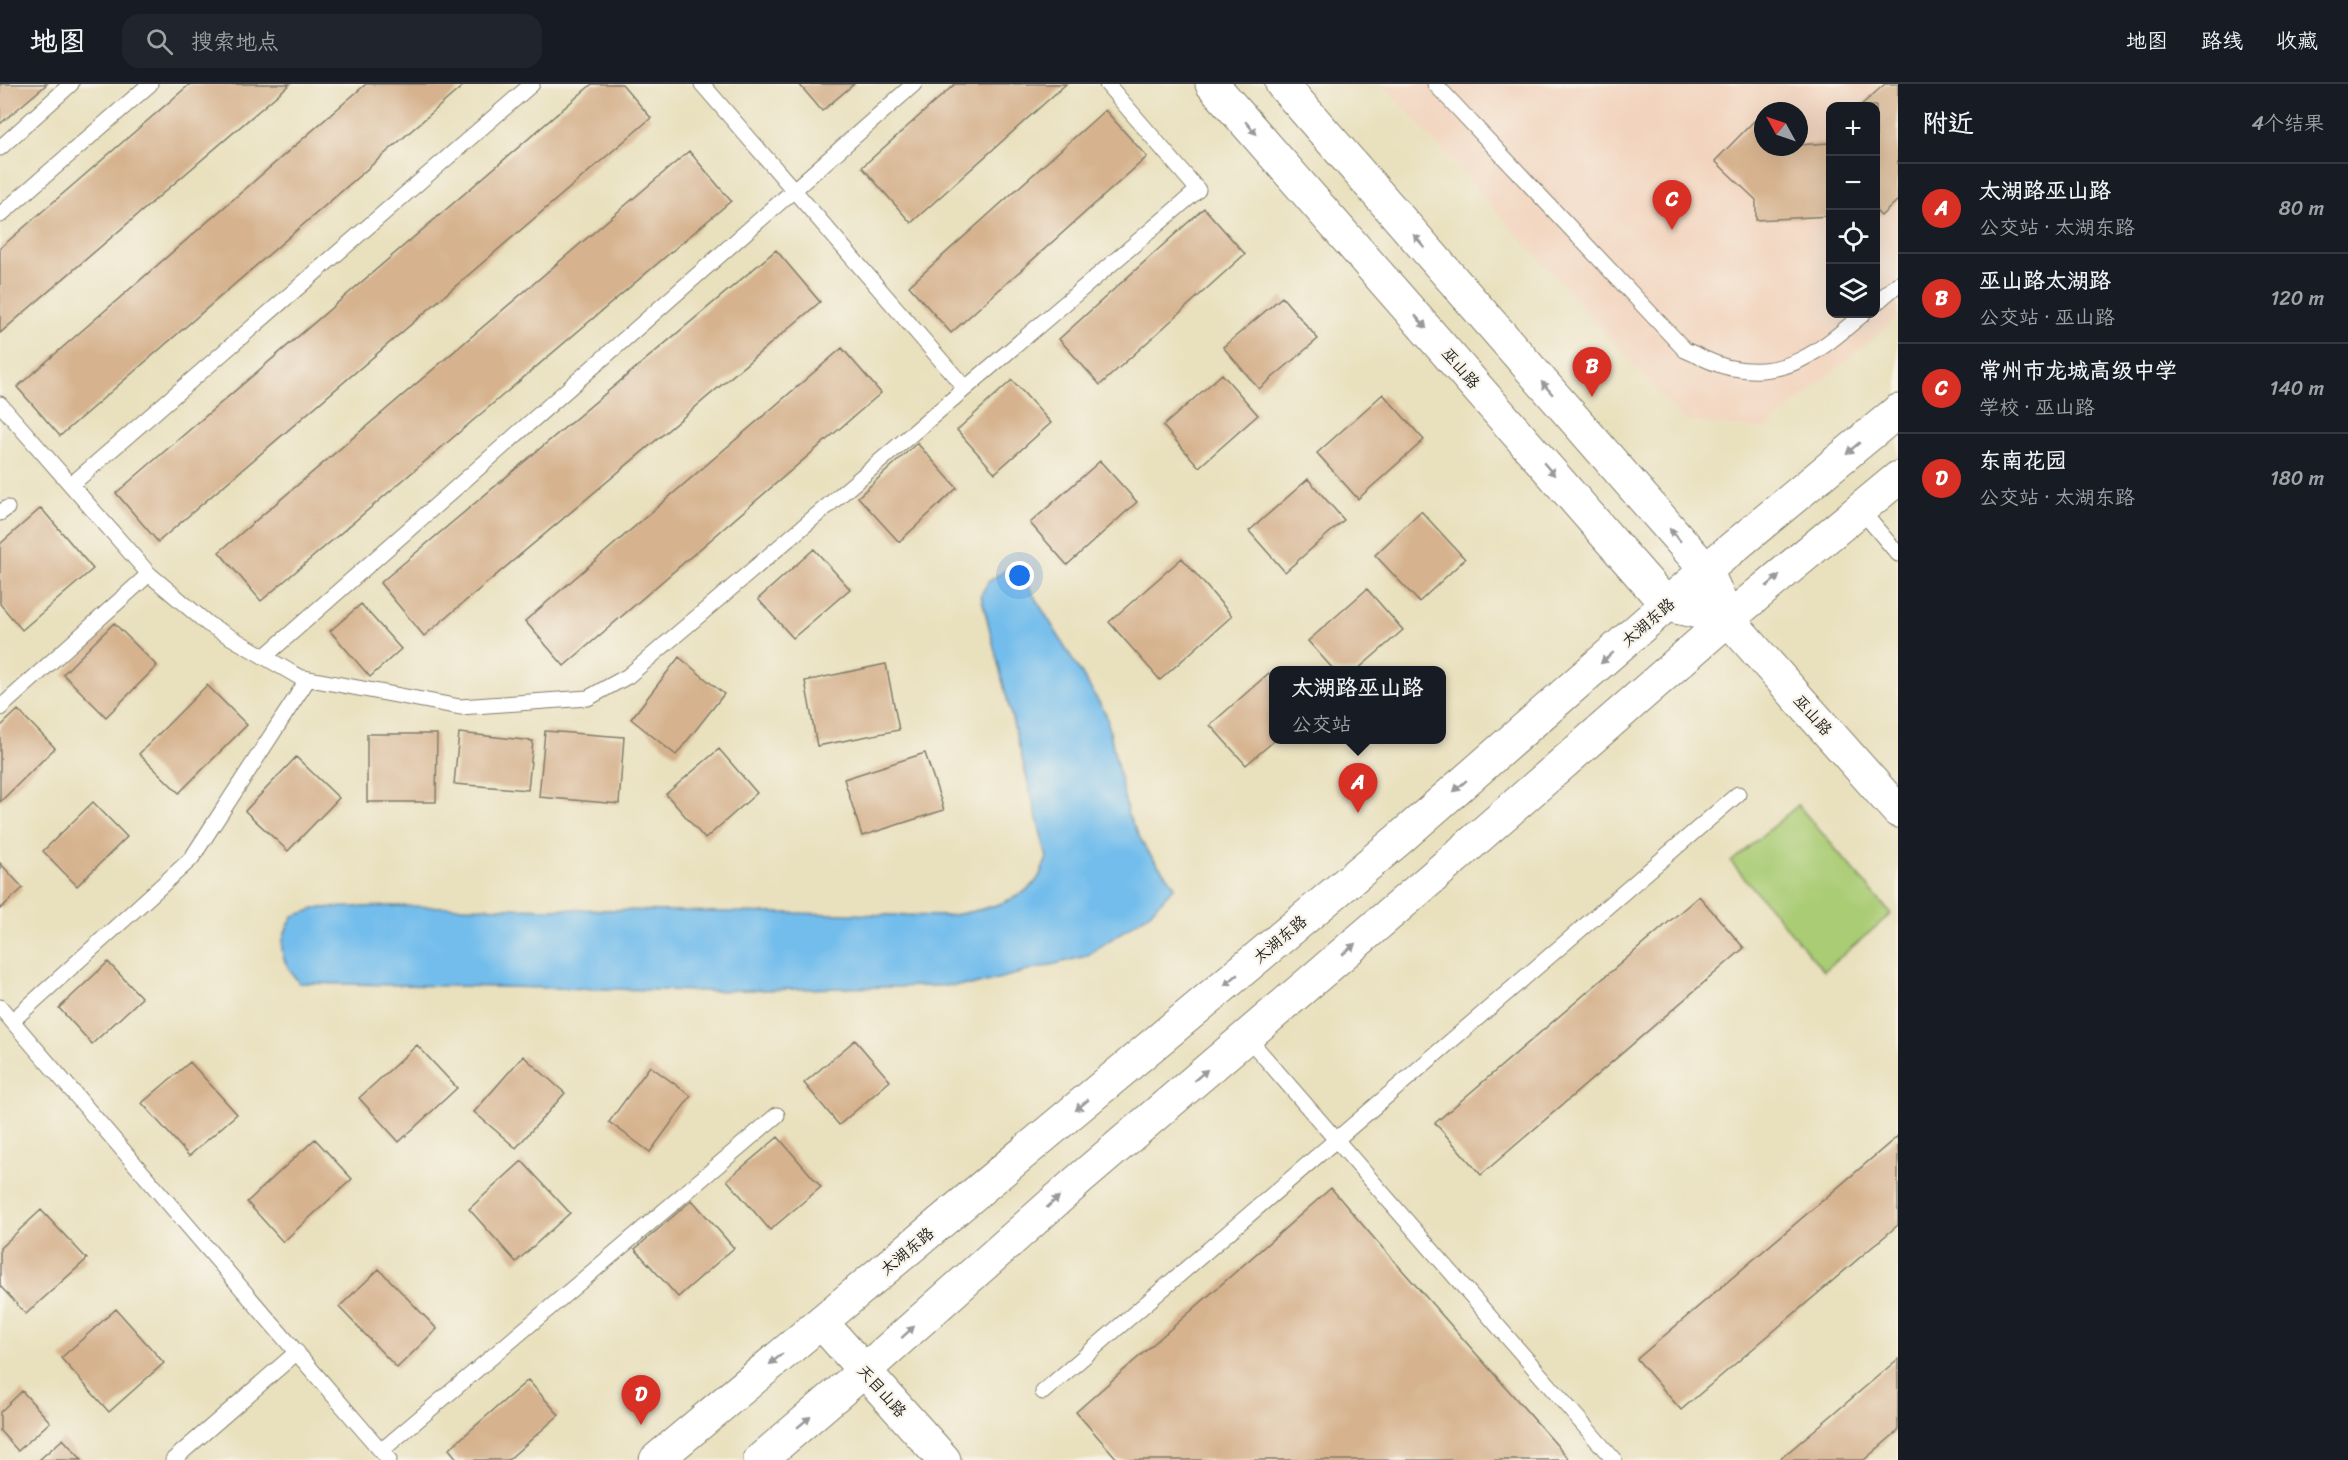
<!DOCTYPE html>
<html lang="zh">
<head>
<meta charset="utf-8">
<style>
  body { margin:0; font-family:Sriracha,"LXGW WenKai TC",sans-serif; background:#20242c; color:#f1f3f6 }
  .controls { position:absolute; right:18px; top:18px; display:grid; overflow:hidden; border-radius:12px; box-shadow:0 6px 24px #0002 }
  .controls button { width:54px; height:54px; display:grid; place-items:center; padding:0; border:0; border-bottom:2px solid #363941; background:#171b24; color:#f1f3f6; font:30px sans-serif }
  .compass { position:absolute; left:1754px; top:18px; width:54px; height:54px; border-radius:50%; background:#171b24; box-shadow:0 6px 24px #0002; rotate:310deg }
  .you { position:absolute; left:1020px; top:492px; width:21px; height:21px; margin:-15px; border:4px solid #fff; border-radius:50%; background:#1a73e8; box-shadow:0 0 0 9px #1a73e833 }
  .badge { display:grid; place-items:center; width:39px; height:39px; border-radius:50%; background:#d93025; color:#fff; font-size:20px; font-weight:700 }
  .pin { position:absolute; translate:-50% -50px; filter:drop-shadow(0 2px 3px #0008) }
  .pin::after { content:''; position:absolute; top:32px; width:21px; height:18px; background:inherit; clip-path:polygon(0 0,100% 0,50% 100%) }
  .popup { position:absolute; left:1269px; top:582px; width:177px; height:78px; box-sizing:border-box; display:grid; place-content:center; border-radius:12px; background:#171b24; filter:drop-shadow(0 2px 4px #0005); font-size:20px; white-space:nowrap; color:#9ea1a6 }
  .popup b { font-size:22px; color:#f1f3f6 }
  .popup::after { content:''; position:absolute; left:50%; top:100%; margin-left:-12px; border:12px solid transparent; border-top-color:#171b24 }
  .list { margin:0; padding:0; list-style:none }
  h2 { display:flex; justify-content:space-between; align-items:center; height:78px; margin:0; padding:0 24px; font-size:26px }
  h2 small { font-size:20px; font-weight:400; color:#9ea1a6 }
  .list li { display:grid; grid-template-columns:39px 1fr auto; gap:18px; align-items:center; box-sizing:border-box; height:90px; padding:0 24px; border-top:2px solid #363941 }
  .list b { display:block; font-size:22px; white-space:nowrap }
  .list p { margin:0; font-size:20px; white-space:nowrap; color:#9ea1a6 }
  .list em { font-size:20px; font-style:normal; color:#9ea1a6 }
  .icon { flex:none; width:33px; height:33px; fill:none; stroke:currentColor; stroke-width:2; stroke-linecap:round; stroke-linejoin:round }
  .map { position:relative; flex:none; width:1898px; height:1376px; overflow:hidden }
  header { display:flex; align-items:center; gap:36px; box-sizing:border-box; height:84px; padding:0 30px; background:#171b24; border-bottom:2px solid #363941 }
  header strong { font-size:28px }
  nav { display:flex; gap:33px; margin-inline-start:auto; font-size:21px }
  .search { width:420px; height:54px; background:#20242c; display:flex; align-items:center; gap:15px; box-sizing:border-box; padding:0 21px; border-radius:18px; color:#9ea1a6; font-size:22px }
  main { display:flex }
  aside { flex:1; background:#171b24 }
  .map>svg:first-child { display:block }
  .built { fill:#f2d4be; fill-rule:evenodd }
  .green { fill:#aacc75; stroke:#637448; stroke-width:1.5 }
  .water { fill:#73bdec; stroke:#486c84; stroke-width:1.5 }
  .building { fill:#d6b28e }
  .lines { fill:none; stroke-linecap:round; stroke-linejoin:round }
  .lane-casing { stroke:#827e6c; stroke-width:17 }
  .secondary-casing { stroke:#827e6c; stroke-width:35 }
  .lane { stroke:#fff; stroke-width:15 }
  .secondary { stroke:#fff; stroke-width:33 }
  .oneway { fill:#999 }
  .labels { text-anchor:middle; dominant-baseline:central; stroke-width:4.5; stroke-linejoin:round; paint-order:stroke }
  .street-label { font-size:16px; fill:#1c1c1c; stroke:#f7f3e8 }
</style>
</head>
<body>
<header>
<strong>地图</strong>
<div class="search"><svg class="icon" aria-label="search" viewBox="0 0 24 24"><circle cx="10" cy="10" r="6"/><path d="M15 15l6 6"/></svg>搜索地点</div>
<nav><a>地图</a><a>路线</a><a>收藏</a></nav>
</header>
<main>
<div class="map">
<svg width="1898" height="1376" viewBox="0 0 1898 1376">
  <rect width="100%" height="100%" fill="#f7f3e8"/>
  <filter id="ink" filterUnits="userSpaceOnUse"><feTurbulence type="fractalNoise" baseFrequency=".0167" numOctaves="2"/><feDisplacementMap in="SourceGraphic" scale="12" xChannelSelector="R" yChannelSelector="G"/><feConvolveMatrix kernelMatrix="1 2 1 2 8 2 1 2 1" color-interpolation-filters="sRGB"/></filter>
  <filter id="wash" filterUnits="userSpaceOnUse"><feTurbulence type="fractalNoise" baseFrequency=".008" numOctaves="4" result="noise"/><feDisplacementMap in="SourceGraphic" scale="24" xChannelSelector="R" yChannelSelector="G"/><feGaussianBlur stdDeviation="1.35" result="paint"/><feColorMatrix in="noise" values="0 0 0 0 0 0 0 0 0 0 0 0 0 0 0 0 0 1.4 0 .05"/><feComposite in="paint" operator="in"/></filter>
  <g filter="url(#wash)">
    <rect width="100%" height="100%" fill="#e9e0bd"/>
    <!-- built -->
    <path class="built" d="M 1383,0 L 1898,0 L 1898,233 L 1765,345 L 1684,337 ZM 1830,22 L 1876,22 L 1876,230 L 1830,230 ZM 1763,27 L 1799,27 L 1799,63 L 1763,63 Z"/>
    <!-- green -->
    <path class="green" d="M 1798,721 L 1891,830 L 1824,887 L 1731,778 Z"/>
    <!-- water -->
    <path class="water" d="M 1006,486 L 1022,492 L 1106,630 L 1128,731 L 1147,767 L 1175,802 L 1150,829 L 1086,872 L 974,901 L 708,907 L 299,899 C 278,871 277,863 293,832 L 318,824 L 397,822 L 947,832 C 974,828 1020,819 1037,796 C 1041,790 1044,781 1047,774 L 981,511 L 988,498 Z"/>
    <g id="blocks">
      <!-- building -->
      <path class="building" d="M 0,0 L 47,0 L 0,40 Z
        M 190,0 L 290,0 L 0,249 L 0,164 Z
        M 366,0 L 465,0 L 60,352 L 17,303 Z
        M 592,0 L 622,0 L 651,34 L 158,458 L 116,409 Z
        M 799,0 L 854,0 L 822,27 Z
        M 955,0 L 1066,0 L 911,139 L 862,83 Z
        M 1885,0 L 1898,0 L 1898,116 L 1881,132 L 1876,127 L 1876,22 L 1860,22 Z
        M 1105,26 L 1147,73 L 951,249 L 909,202 Z
        M 1754,37 L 1763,45 L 1763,63 L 1830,59 L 1830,132 L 1756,136 L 1756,116 L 1715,77 Z
        M 689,67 L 731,117 L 261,517 L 219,468 Z
        M 1204,124 L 1245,170 L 1100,301 L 1059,255 Z
        M 776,166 L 820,218 L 424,552 L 380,499 Z
        M 1282,213 L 1318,255 L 1259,305 L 1223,263 Z
        M 842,264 L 881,309 L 564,582 L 525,537 Z
        M 1222,290 L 1258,331 L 1199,383 L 1163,342 Z
        M 1012,296 L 1051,339 L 995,389 L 957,346 Z
        M 1383,310 L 1424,356 L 1358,415 L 1317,369 Z
        M 917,359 L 957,404 L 899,458 L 858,413 Z
        M 1100,377 L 1137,418 L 1067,481 L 1030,439 Z
        M 1308,395 L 1344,436 L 1285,488 L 1249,447 Z
        M 41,424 L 93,485 L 22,546 L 0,520 L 0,460 Z
        M 1421,427 L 1465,475 L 1419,518 L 1375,471 Z
        M 814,465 L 850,505 L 793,554 L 758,515 Z
        M 1182,474 L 1232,532 L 1160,596 L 1109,538 Z
        M 1367,505 L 1403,546 L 1357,586 L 1334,586 L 1308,557 Z
        M 361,520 L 401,565 L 370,593 L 330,547 Z
        M 114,539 L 157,582 L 106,633 L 63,590 Z
        M 679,573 L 724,610 L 676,671 L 631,635 Z
        M 886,580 L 899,646 L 817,662 L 805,597 Z
        M 1269,589 L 1274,594 L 1274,657 L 1246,681 L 1210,641 Z
        M 207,601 L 247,641 L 179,709 L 139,670 Z
        M 18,626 L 55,664 L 0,718 L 0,643 Z
        M 545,647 L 624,653 L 619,720 L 539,713 Z
        M 459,649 L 533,657 L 528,706 L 454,700 Z
        M 367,650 L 437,650 L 436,718 L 367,718 Z
        M 719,665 L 757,709 L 705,755 L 666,710 Z
        M 925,669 L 944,726 L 862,752 L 844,695 Z
        M 296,673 L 339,714 L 288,767 L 245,727 Z
        M 93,718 L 127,753 L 77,802 L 43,767 Z
        M 0,779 L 23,804 L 0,825 Z
        M 1699,812 L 1744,864 L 1481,1091 L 1435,1039 Z
        M 108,878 L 142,914 L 92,960 L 59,924 Z
        M 855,956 L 890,997 L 839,1041 L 804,999 Z
        M 417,961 L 457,1004 L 399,1058 L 359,1014 Z
        M 523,972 L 565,1009 L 516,1064 L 474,1028 Z
        M 190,978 L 237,1030 L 189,1072 L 142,1019 Z
        M 650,982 L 691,1012 L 650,1068 L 609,1038 Z
        M 1898,1052 L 1898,1141 L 1681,1326 L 1637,1275 Z
        M 778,1053 L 821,1103 L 770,1146 L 727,1096 Z
        M 315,1055 L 352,1095 L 283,1158 L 247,1118 Z
        M 522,1077 L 570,1129 L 516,1178 L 469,1125 Z
        M 1331,1104 L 1373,1153 L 1570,1376 L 1118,1376 L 1076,1328 Z
        M 692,1116 L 734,1164 L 678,1213 L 635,1165 Z
        M 41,1126 L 87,1175 L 26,1230 L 0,1202 L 0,1164 Z
        M 379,1185 L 437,1245 L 397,1284 L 339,1223 Z
        M 116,1225 L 164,1279 L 109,1328 L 61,1274 Z
        M 1898,1275 L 1898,1347 L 1864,1376 L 1779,1376 Z
        M 528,1296 L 559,1331 L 508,1376 L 458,1376 L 449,1365 Z
        M 22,1307 L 50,1338 L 18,1367 L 0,1347 L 0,1328 Z
        M 63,1355 L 82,1376 L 39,1376 Z"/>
    </g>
  </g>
  <g filter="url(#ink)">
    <use href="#blocks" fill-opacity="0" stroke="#827e6c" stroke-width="1.5"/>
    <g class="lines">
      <!-- lane casing -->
      <g class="lane-casing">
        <path id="lane" d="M 702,0 L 965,304
          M 1435,0 L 1685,266 C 1700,272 1717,282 1732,284 C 1790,295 1823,264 1863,230
          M 0,64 L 71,0
          M 0,131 L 150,0
          M 1876,219 L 1898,200
          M 0,320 L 149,490 L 208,540 L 299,593 L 460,623 L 588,614 L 628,592 L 1198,106 L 1107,0
          M 71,401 L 532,0
          M 1860,425 L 1898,470
          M 0,429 L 7,424
          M 264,573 L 914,0
          M 0,624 L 149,490
          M 0,923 L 389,1376
          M 12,937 L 191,775 L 308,595
          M 1247,953 L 1614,1376
          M 1043,1308 L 1738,710
          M 381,1367 L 777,1031
          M 173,1376 L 297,1268"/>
      </g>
      <!-- secondary casing -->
      <g class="secondary-casing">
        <path id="secondary" d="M 1212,0 L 1667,521 L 1728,535
          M 1282,0 L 1706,486 L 1728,535 L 1898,727
          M 821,1238 L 944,1376
          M 656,1376 L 1398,756 L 1706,486 L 1898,327
          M 760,1376 L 864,1287 L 1080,1095 L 1433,793 L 1728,535 L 1898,394"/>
      </g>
      <!-- lane -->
      <use href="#lane" class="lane"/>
      <!-- secondary -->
      <use href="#secondary" class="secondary"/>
    </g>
    <!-- one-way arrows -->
    <defs><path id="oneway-solid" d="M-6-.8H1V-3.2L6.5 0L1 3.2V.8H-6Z" transform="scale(1.5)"/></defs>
    <g class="oneway">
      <use href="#oneway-solid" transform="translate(1251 44) rotate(49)"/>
      <use href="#oneway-solid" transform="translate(1419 157) rotate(-131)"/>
      <use href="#oneway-solid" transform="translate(1421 238) rotate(49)"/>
      <use href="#oneway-solid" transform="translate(1547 304) rotate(-131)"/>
      <use href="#oneway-solid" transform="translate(1853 364) rotate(140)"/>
      <use href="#oneway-solid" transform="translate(1549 385) rotate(49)"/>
      <use href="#oneway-solid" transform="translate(1675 451) rotate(-131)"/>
      <use href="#oneway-solid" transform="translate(1773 497) rotate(-40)"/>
      <use href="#oneway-solid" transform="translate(1607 574) rotate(139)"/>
      <use href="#oneway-solid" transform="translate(1460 702) rotate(139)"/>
      <use href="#oneway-solid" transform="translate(1349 865) rotate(-41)"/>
      <use href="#oneway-solid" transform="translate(1231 896) rotate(140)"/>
      <use href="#oneway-solid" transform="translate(1201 991) rotate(-40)"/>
      <use href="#oneway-solid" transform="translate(1082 1021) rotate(140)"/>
      <use href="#oneway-solid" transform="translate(1053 1118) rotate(-42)"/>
      <use href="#oneway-solid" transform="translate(908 1248) rotate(-42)"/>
      <use href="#oneway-solid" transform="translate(776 1275) rotate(140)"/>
      <use href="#oneway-solid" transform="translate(804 1338) rotate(-40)"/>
    </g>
  </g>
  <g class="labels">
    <!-- street labels -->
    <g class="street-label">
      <text transform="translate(1461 284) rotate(49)">巫山路</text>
      <text transform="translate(1648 538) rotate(-41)">太湖东路</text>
      <text transform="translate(1813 631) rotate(48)">巫山路</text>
      <text transform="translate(1280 855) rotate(-40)">太湖东路</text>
      <text transform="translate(907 1167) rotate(-40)">太湖东路</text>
      <text transform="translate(882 1307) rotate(48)">天目山路</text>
    </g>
  </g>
</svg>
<div class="controls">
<button>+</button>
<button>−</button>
<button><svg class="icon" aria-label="locate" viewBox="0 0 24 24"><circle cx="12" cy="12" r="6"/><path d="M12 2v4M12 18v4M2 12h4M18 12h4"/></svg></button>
<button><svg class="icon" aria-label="layers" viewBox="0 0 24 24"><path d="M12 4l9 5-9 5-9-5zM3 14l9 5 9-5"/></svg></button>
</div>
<svg class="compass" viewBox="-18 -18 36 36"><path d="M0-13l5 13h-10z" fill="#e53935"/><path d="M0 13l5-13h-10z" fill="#9ea1a6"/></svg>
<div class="you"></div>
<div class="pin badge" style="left:1358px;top:729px">A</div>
<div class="popup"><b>太湖路巫山路</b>公交站</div>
<div class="pin badge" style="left:1592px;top:313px">B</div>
<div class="pin badge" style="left:1672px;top:146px">C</div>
<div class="pin badge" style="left:641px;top:1341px">D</div>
</div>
<aside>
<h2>附近<small>4个结果</small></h2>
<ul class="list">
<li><span class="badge">A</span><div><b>太湖路巫山路</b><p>公交站 · 太湖东路</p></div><em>80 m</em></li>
<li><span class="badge">B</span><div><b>巫山路太湖路</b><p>公交站 · 巫山路</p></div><em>120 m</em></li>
<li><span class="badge">C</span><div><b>常州市龙城高级中学</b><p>学校 · 巫山路</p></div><em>140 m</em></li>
<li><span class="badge">D</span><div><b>东南花园</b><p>公交站 · 太湖东路</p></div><em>180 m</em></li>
</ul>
</aside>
</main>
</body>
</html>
